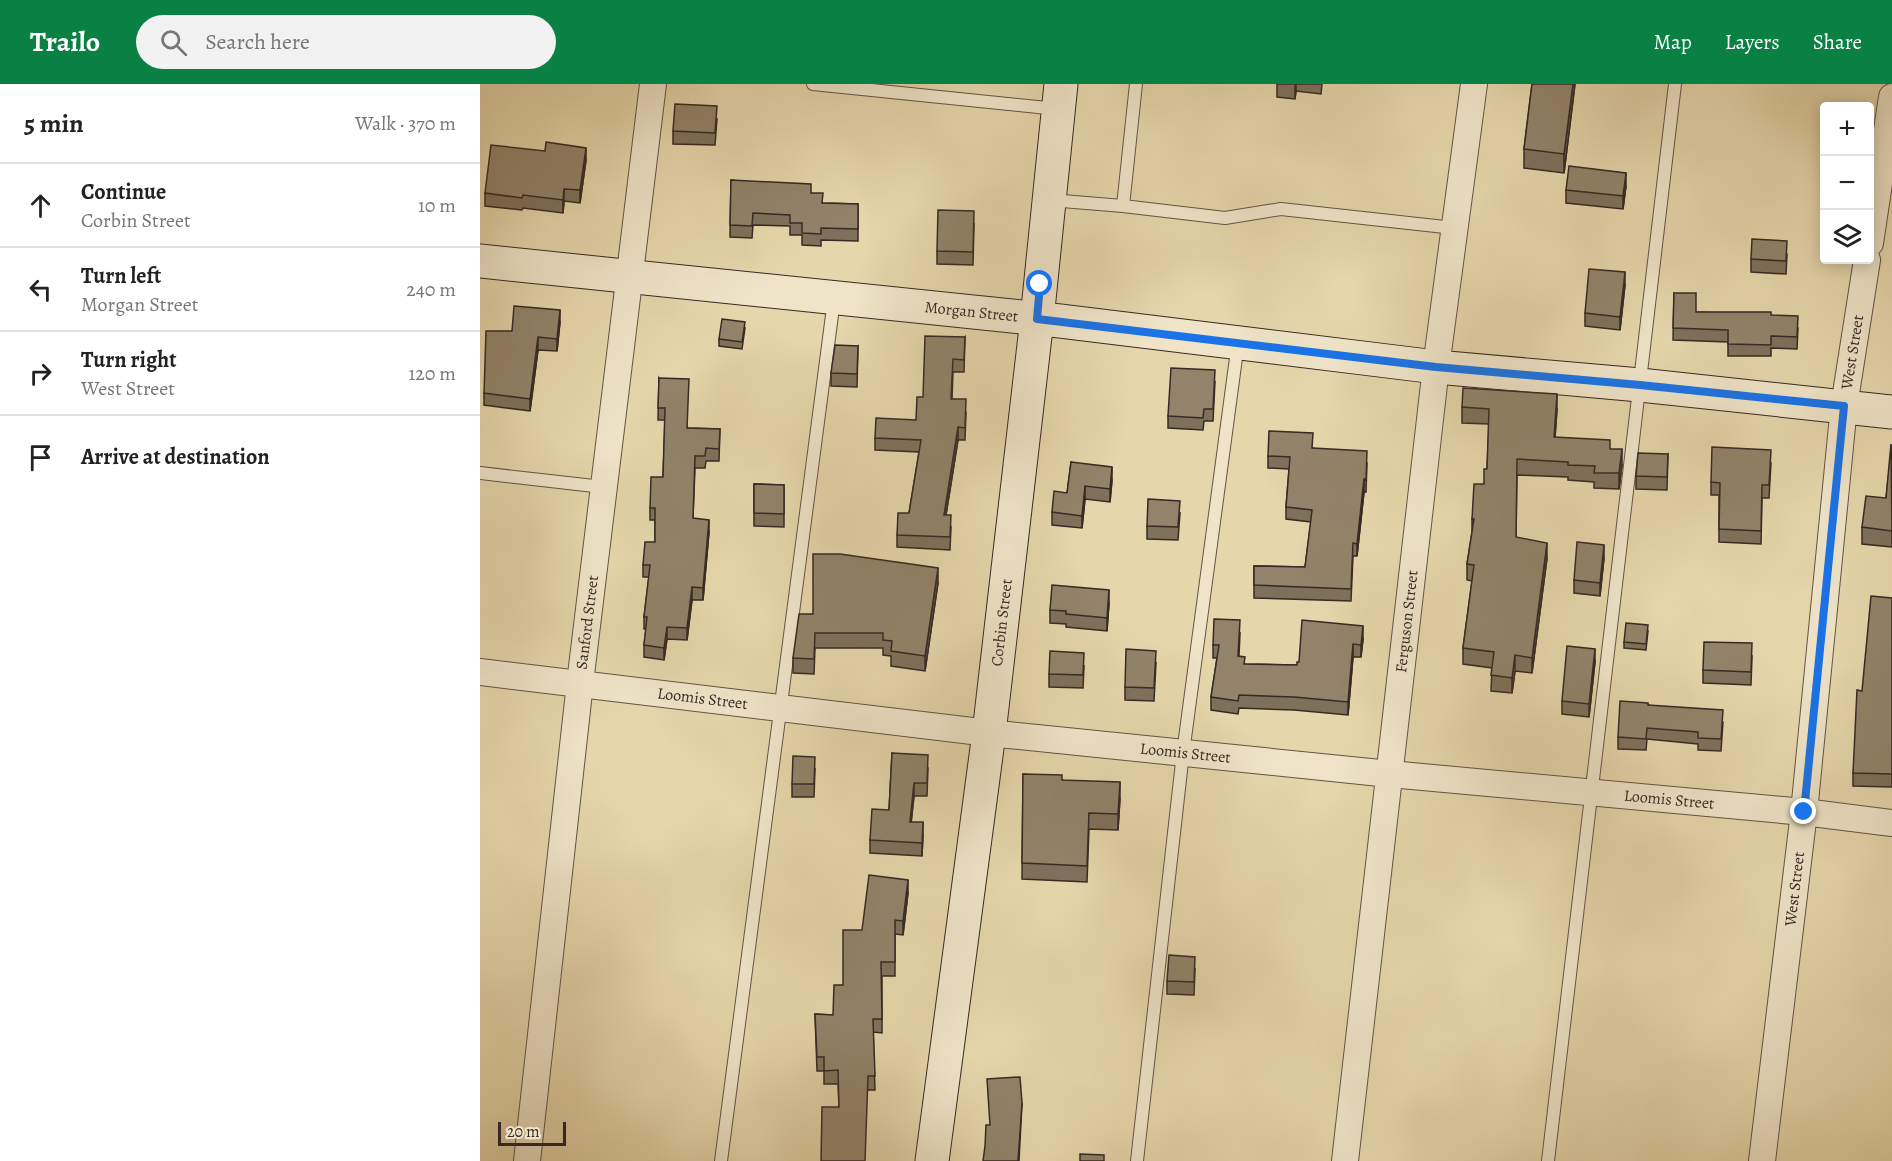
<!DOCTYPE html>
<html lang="en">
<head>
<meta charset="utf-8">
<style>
  body { margin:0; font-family:Alegreya,serif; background:#f2f2f2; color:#222 }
  .controls { position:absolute; right:18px; top:18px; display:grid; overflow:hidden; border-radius:6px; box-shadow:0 3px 15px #0003 }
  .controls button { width:54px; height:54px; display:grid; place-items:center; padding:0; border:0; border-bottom:2px solid #e0e0e0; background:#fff; color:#222; font:30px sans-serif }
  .scale { position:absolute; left:18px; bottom:15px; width:68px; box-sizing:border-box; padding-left:6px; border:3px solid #362a24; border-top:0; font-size:16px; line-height:21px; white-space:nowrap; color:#362a24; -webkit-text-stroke:4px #efe4c8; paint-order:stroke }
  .stop { position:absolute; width:18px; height:18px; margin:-14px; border:4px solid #1a73e8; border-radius:50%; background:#fff }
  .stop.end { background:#1a73e8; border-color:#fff; box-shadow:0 2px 6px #0008 }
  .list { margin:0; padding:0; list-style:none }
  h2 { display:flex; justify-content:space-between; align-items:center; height:78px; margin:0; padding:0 24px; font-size:26px }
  h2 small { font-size:20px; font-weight:400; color:#767676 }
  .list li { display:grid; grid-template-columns:39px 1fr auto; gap:18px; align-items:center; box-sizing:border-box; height:84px; padding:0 24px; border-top:2px solid #e0e0e0 }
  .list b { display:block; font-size:22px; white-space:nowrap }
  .list p { margin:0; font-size:20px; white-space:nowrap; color:#767676 }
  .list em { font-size:20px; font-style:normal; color:#767676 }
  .icon { flex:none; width:33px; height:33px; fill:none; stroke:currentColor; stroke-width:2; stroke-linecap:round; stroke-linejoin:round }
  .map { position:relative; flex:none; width:1412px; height:1077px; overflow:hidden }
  header { display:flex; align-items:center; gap:36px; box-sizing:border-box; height:84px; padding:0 30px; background:#0b8043; color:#fff }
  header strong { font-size:28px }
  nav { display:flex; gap:33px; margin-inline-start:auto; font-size:21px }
  .search { width:420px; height:54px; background:#f2f2f2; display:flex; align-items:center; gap:15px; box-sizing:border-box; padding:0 21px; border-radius:33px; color:#767676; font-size:22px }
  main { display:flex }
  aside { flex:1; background:#fff }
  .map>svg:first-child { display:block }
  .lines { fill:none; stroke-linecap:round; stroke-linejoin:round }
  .lane-casing { stroke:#625546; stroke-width:14 }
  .street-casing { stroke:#625546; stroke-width:28 }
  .secondary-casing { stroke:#362a24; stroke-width:35 }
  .lane { stroke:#efe4c8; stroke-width:12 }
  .street { stroke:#efe4c8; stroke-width:26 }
  .secondary { stroke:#efe4c8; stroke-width:33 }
  .wall { fill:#7e715b; stroke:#362a24; stroke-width:1.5 }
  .shaded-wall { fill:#665c4a; stroke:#362a24; stroke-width:1.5 }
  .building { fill:#92836a; stroke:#362a24; stroke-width:1.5 }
  .route { stroke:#1a73e8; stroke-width:8 }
  .labels { text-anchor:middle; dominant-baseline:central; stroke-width:6; stroke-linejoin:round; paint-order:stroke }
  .street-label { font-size:16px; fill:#362a24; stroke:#efe4c8 }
</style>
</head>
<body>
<header>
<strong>Trailo</strong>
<div class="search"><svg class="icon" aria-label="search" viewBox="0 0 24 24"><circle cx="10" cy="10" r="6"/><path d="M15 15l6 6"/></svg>Search here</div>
<nav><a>Map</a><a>Layers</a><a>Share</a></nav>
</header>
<main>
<aside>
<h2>5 min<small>Walk · 370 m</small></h2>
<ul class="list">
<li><svg class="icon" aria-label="ahead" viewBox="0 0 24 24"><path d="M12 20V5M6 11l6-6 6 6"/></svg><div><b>Continue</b><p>Corbin Street</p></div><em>10 m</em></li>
<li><svg class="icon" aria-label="left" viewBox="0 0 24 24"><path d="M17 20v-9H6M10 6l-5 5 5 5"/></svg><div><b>Turn left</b><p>Morgan Street</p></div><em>240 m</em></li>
<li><svg class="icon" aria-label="right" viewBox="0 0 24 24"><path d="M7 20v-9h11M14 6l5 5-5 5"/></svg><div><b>Turn right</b><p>West Street</p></div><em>120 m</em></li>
<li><svg class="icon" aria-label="arrive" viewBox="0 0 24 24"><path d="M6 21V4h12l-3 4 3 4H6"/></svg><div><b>Arrive at destination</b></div></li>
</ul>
</aside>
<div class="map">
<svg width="1412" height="1077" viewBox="0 0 1412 1077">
  <rect width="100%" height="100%" fill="#e6d6ab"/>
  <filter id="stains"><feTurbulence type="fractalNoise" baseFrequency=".00333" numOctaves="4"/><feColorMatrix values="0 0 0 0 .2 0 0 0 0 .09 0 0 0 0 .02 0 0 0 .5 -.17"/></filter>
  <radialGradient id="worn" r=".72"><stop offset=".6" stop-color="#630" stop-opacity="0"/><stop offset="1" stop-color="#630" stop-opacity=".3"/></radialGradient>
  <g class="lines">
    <!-- lane casing -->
    <g class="lane-casing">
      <path id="lane" d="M 333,0 L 577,25
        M 656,0 L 643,122 L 745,134 L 801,125 L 974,144
        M 570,116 L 643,122
        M 0,389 L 123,403
        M 241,1077 L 354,216
        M 657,1077 L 703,669 L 758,259
        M 1068,1077 L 1195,0"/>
    </g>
    <!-- street casing -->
    <g class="street-casing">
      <g id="street">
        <path d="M 1390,159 L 1412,13"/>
        <path id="s1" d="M 0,588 L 509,649 L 910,690 L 1324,728 L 1412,739"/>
        <path id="s2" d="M 47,1077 L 100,599 L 173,0"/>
        <path id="s3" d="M 865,1077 L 956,283 L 994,0"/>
        <path id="s4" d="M 1282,1077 L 1324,728 L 1364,322 L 1387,176"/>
      </g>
    </g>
    <!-- secondary casing -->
    <g class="secondary-casing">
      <g id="secondary">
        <path id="s5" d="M 0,177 L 580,237 L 956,283 L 1160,301 L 1412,328"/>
        <path id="s6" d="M 452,1077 L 509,649 L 557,235 L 581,0"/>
      </g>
    </g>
    <!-- lane -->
    <use href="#lane" class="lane"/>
    <!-- street -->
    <use href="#street" class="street"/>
    <!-- secondary -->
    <use href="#secondary" class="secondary"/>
  </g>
  <!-- wall -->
  <path class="wall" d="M 797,0 L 842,0 L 841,10 L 816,7 L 815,15 L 797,13 Z
    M 1052,0 L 1095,0 L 1084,89 L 1044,84 L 1044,65 Z
    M 237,35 L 235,61 L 193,60 L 193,47 Z
    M 106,76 L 100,119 L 84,117 L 83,129 L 43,124 L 42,126 L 5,122 L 5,109 Z
    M 251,96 L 331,109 L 343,119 L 378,120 L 378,157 L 341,156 L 341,162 L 322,161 L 322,151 L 310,151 L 310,142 L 273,141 L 272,154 L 250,153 Z
    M 1146,102 L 1143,125 L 1086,119 L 1086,106 Z
    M 494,140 L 493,181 L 457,180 L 457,167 Z
    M 1307,170 L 1306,190 L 1271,188 L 1271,175 Z
    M 1145,201 L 1140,246 L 1105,242 L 1105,229 Z
    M 1194,209 L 1216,228 L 1291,231 L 1318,244 L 1317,265 L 1291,264 L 1291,272 L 1248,272 L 1248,258 L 1193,256 Z
    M 80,238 L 77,267 L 58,266 L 50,327 L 4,321 L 4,309 L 32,247 Z
    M 265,244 L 262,265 L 239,262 L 239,255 Z
    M 485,253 L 484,288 L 473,288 L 472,315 L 486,328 L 485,356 L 478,356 L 466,431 L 471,443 L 470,466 L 417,463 L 417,451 L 429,429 L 439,368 L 395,366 L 395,354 L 436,336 L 443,313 Z
    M 378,262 L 377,303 L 351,302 L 351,289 Z
    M 179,294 L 208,344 L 240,345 L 239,377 L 226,377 L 225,384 L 215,384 L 213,434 L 229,448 L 223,516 L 212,516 L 207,556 L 187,555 L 184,576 L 164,573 L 164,561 L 166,545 L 164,545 L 164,533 L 169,493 L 163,493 L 163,481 L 175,458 L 175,436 L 170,436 L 170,424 L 183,393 L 185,336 L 178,336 Z
    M 735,298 L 733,337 L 724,337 L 723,346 L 688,344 L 688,332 Z
    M 982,323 L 1077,325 L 1075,353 L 1130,365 L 1142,381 L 1139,405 L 1114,404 L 1114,398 L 1088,396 L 1088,393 L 1037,391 L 1036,454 L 1067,474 L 1052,589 L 1035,587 L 1032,609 L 1011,607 L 1012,584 L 983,580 L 983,564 L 992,497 L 987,496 L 987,480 L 992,448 L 992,435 L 1004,400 L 1007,385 L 1009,340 L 982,339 Z
    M 1412,361 L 1412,463 L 1382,460 L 1382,443 L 1406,414 Z
    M 833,364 L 887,379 L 886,408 L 884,408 L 877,472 L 873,472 L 871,517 L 774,514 L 774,482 L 825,483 L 831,438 L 806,435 L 806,423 L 809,385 L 788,384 L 788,372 Z
    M 1188,370 L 1187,406 L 1156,405 L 1156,392 Z
    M 591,378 L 632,396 L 630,418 L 605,415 L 602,444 L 572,441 L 572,428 L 587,409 Z
    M 1291,379 L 1289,414 L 1282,414 L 1281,460 L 1239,458 L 1239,411 L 1231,411 L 1231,398 Z
    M 274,400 L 304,401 L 304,443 L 274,442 Z
    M 700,429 L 698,456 L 667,455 L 667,442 Z
    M 1124,474 L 1120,512 L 1094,509 L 1094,496 Z
    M 458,499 L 445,587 L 411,582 L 411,572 L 403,571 L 403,564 L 335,564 L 334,590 L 313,589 L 313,574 L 333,530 Z
    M 1412,514 L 1412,703 L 1373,702 L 1373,689 Z
    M 629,519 L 627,547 L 586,543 L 586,540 L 570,539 L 570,526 Z
    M 1168,547 L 1166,566 L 1144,564 L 1144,558 Z
    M 760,549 L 759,572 L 765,580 L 817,581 L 819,578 L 883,555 L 881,573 L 873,573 L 868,631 L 814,626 L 759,624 L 758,630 L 731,626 L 731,613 L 737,574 L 733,574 L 733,561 Z
    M 1272,572 L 1271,601 L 1223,599 L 1223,586 Z
    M 1115,578 L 1109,633 L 1082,630 L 1082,617 Z
    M 676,579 L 674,617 L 645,616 L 645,603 Z
    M 604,582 L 603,604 L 569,603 L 569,590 Z
    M 1168,621 L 1243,638 L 1241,667 L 1218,666 L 1218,660 L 1167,655 L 1166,666 L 1138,665 L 1138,653 Z
    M 412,669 L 448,684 L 447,712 L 434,712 L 431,738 L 443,751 L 442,772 L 390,769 L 390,756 L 409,726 Z
    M 335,685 L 334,713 L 312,713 L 312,700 Z
    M 543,690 L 582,696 L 640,714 L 638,746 L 609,745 L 607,798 L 542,795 Z
    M 428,809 L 423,851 L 415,850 L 415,892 L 402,892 L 402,949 L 393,948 L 395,1006 L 388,1006 L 359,1023 L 358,1000 L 344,1000 L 344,987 L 337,987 L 335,930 L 353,931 L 382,846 Z
    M 715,885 L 714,911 L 687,910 L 687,897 Z"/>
  <!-- shaded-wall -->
  <path class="shaded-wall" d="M 815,0 L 816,0 L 816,7 L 815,15 Z
    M 1093,0 L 1095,0 L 1084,89 L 1084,70 Z
    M 106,64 L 106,76 L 100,119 L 100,106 Z
    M 1146,89 L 1146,102 L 1143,125 L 1143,112 Z
    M 84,105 L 84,117 L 83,129 L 83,116 Z
    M 1145,188 L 1145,201 L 1140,246 L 1140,233 Z
    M 80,226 L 80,238 L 77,267 L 77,255 Z
    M 58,253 L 58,266 L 50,327 L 50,315 Z
    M 1077,310 L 1077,325 L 1074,369 L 1074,353 Z
    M 478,343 L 478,356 L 464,443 L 464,431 Z
    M 1142,365 L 1142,381 L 1139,405 L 1139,389 Z
    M 632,383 L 632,396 L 630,418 L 630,405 Z
    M 884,395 L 884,408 L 877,472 L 877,460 Z
    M 605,402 L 605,415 L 602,444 L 602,432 Z
    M 229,436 L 229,448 L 223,516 L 223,504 Z
    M 1067,459 L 1067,474 L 1052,589 L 1052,574 Z
    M 1124,461 L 1124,474 L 1120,512 L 1120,499 Z
    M 458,484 L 458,499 L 445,587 L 445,572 Z
    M 212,503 L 212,516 L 207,556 L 207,544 Z
    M 629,506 L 629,519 L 627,547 L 627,534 Z
    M 883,542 L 883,555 L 881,573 L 881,561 Z
    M 187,543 L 187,555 L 184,576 L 184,564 Z
    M 873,560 L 873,573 L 868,631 L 868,618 Z
    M 1115,565 L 1115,578 L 1109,633 L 1109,620 Z
    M 1035,571 L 1035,587 L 1032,609 L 1032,594 Z
    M 640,698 L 640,714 L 638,746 L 638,730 Z
    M 434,699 L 434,712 L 430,750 L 430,738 Z
    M 443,738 L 443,751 L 442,772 L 442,759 Z
    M 428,796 L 428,809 L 423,851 L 423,837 Z
    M 542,1019 L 539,1077 L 538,1077 Z"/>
  <!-- building -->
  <path class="building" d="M 1052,0 L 1093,0 L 1084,70 L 1044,65 Z
    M 195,20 L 237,22 L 235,49 L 193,47 Z
    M 66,58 L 106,64 L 100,106 L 84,105 L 83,116 L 43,111 L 42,114 L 5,109 L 11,61 L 65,67 Z
    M 1089,82 L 1146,89 L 1143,112 L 1086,106 Z
    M 251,96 L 331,100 L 331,109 L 343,109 L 342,119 L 378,120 L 378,145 L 341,144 L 341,150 L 322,149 L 322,139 L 310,139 L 310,131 L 273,129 L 272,142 L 250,141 Z
    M 458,126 L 494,127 L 493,168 L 457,167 Z
    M 1272,155 L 1307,157 L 1306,177 L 1271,175 Z
    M 1109,185 L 1145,188 L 1140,233 L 1105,229 Z
    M 1194,209 L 1216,209 L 1216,228 L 1291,228 L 1291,231 L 1318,232 L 1317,253 L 1291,252 L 1291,261 L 1248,260 L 1248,246 L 1193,244 Z
    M 34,222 L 80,226 L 77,255 L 58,253 L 50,315 L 4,309 L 6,247 L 32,247 Z
    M 242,235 L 265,238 L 262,258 L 239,255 Z
    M 445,252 L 485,253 L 484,276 L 473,275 L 471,315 L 486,315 L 485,344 L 478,343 L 464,431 L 471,431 L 470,453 L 417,451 L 418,429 L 429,429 L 441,356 L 395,354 L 396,334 L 436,336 L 437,313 L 443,313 Z
    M 355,261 L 378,262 L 377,290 L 351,289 Z
    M 691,284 L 735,286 L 733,325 L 724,325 L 723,334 L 688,332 Z
    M 179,294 L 209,295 L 207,344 L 240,345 L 239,365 L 226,364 L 225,372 L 215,372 L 213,434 L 229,436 L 223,504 L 212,503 L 207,544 L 187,543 L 184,564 L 164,561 L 167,533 L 164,533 L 170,481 L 163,481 L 165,458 L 175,458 L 175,424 L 170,424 L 171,393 L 183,393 L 185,324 L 178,324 Z
    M 983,304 L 1077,310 L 1074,353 L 1130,356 L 1130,365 L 1142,365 L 1139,389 L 1114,389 L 1115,382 L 1088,381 L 1088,378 L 1037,375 L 1036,453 L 1067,459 L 1052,574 L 1035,571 L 1032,594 L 1011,591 L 1014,568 L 983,564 L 994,481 L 987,480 L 994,435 L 992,435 L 994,400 L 1004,400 L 1004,385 L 1007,385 L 1009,325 L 982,323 Z
    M 789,347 L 833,349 L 832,364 L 887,367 L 886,396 L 884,395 L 877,460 L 873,459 L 871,505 L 774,501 L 774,482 L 825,483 L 832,426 L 806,423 L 810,373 L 788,372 Z
    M 1411,360 L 1412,447 L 1382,443 L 1386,412 L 1406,414 Z
    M 1232,363 L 1291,366 L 1289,401 L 1282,401 L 1281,447 L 1239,445 L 1240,399 L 1231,398 Z
    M 1158,369 L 1188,370 L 1187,393 L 1156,392 Z
    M 591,378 L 632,383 L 630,405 L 605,402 L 602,432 L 572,428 L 574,407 L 587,409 Z
    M 274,400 L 304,401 L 304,430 L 274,429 Z
    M 668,415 L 700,417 L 698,443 L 667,442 Z
    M 1097,458 L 1124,461 L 1120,499 L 1094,496 Z
    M 333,470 L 360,470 L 458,484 L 445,572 L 411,567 L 412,557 L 403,556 L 403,549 L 335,549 L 334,575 L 313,574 L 319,530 L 333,530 Z
    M 572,501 L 629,506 L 627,534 L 586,530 L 586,527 L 570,526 Z
    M 1391,512 L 1412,514 L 1412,690 L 1373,689 L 1377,606 L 1382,607 Z
    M 734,535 L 760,536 L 758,572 L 765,573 L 764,580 L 817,581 L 817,578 L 819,578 L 822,536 L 883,542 L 881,561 L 873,560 L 868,618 L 814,613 L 759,611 L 758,617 L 731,613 L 739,561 L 733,561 Z
    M 1146,539 L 1168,541 L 1166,560 L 1144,558 Z
    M 1224,558 L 1272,559 L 1271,588 L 1223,586 Z
    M 1087,562 L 1115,565 L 1109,620 L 1082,617 Z
    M 646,565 L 676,567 L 674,604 L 645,603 Z
    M 570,567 L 604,569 L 603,591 L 569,590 Z
    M 1140,617 L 1168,619 L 1168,621 L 1243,626 L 1241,655 L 1218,654 L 1218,648 L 1167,644 L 1166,655 L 1138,653 Z
    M 412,669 L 448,671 L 447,699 L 434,699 L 430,738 L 443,738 L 442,759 L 390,756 L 392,725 L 409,726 Z
    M 313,672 L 335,673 L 334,700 L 312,700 Z
    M 543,690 L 582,691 L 582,696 L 640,698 L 638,730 L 609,729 L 607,782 L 542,779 Z
    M 389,791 L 428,796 L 423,837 L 415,836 L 415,878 L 401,878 L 402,935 L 393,935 L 395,992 L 388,992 L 385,1077 L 341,1077 L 342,1023 L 359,1023 L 358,986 L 344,987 L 344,973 L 337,973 L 335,930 L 353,931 L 354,901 L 363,901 L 363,846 L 382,846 Z
    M 689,871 L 715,873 L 714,898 L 687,897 Z
    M 540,993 L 542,1019 L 538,1077 L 503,1077 L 505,1062 L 506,1041 L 510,1041 L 507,995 Z
    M 600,1070 L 624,1071 L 624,1077 L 600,1077 Z"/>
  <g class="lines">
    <!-- route -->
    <path class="route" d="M 560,200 L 557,235 L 956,283 L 1160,301 L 1364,322 L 1324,728"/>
  </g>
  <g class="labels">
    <!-- street labels -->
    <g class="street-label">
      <text stroke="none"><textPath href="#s5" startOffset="494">Morgan Street</textPath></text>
      <text stroke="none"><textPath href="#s4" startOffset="814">West Street</textPath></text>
      <text stroke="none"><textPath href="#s2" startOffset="542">Sanford Street</textPath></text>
      <text stroke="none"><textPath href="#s3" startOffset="543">Ferguson Street</textPath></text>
      <text stroke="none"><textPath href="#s6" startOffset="543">Corbin Street</textPath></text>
      <text stroke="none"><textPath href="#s1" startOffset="224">Loomis Street</textPath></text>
      <text stroke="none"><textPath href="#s1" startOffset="710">Loomis Street</textPath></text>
      <text stroke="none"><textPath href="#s1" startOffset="1196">Loomis Street</textPath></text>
      <text stroke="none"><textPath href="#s4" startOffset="274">West Street</textPath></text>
    </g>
  </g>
  <rect width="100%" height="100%" filter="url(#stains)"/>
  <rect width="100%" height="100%" fill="url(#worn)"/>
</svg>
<div class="controls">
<button>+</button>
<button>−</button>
<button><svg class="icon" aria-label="layers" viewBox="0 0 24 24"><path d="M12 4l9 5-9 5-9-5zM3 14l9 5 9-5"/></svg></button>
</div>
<div class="scale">20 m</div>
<div class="stop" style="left:560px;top:200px"></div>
<div class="stop end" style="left:1324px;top:728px"></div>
</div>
</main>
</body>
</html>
